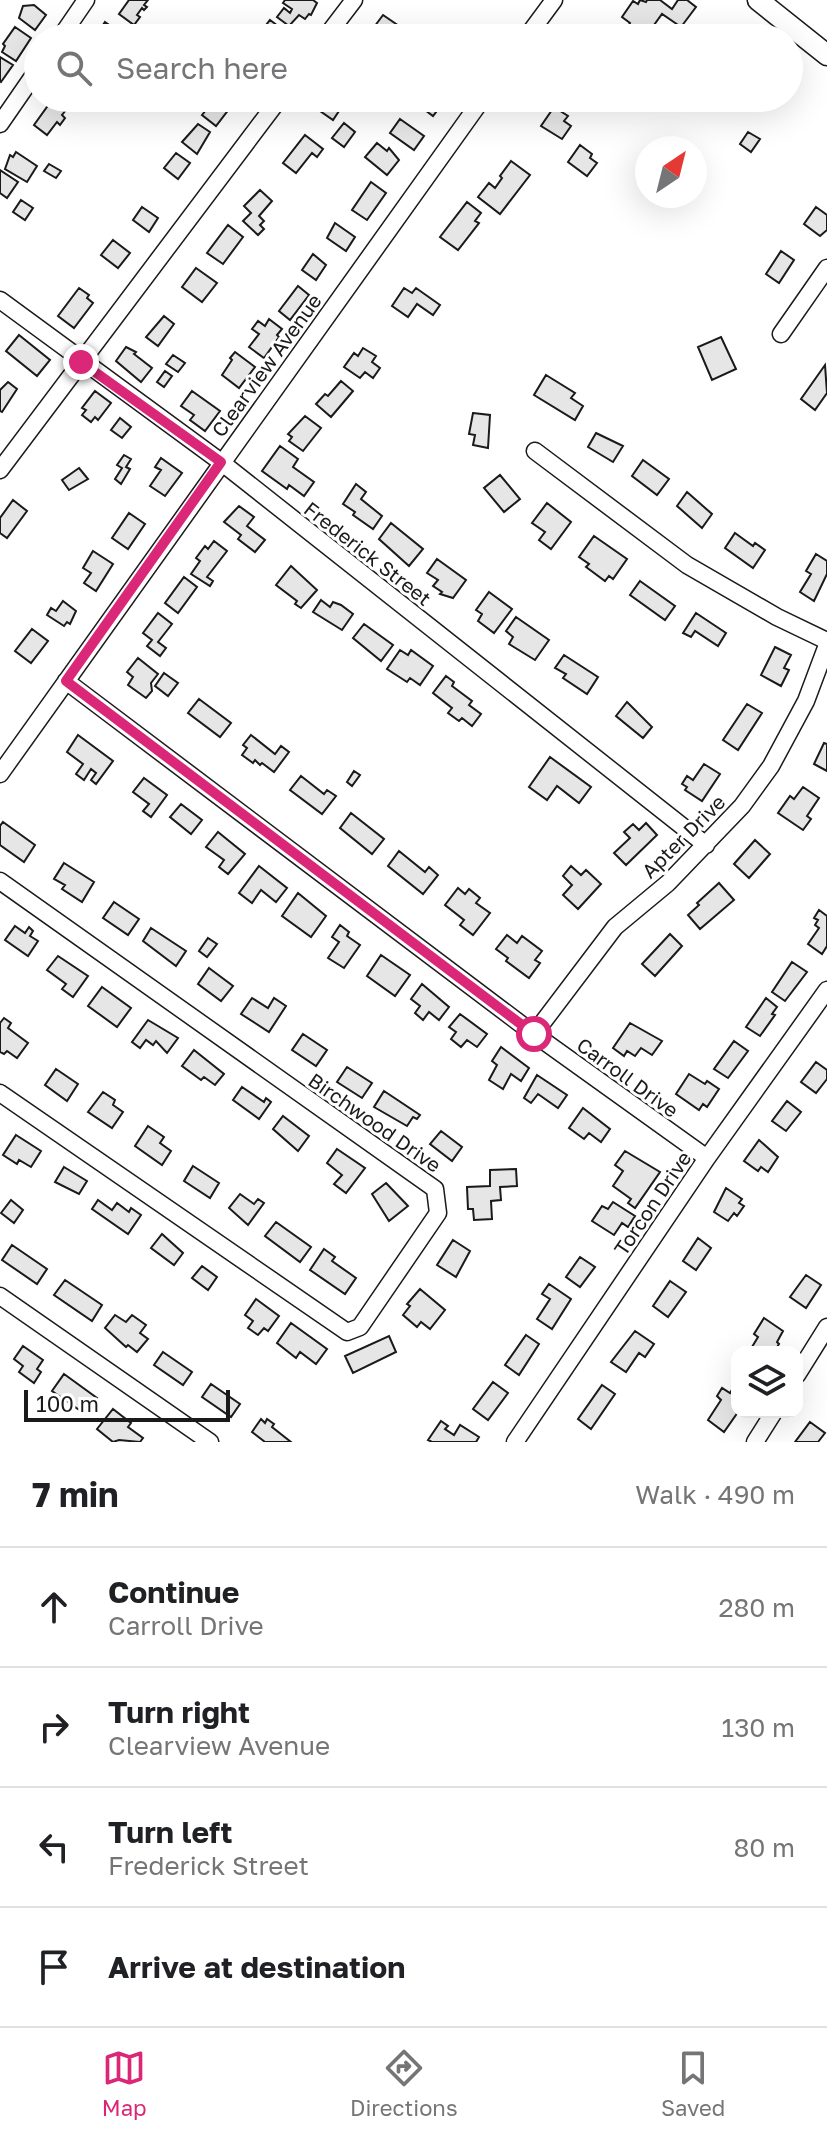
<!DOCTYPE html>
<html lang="en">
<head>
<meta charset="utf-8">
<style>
  body { margin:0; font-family:"Golos Text",sans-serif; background:#f6f6f6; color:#202124 }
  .controls { position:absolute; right:24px; bottom:24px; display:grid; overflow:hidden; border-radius:16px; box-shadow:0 8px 32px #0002 }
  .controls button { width:72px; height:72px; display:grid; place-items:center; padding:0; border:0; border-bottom:2px solid #e0e0e0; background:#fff; color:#202124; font:40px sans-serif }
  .compass { position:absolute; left:635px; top:136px; width:72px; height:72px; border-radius:50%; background:#fff; box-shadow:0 8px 32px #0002; rotate:35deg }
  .scale { position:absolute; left:24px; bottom:20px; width:206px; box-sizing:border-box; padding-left:8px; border:4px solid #1a1a1a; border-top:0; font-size:22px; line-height:28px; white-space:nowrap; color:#1a1a1a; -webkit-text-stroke:6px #fff; paint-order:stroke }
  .stop { position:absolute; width:24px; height:24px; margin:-18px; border:6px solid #db2777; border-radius:50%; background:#fff }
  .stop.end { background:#db2777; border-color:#fff; box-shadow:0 2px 8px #0008 }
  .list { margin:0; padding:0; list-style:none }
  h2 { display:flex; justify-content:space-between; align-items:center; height:104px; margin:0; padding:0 32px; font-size:34px }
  h2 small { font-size:26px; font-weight:400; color:#757577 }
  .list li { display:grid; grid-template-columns:52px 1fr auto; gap:24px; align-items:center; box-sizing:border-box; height:120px; padding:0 32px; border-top:2px solid #e0e0e0 }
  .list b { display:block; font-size:30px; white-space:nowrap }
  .list p { margin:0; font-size:26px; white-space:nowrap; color:#757577 }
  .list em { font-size:26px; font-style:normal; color:#757577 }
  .icon { flex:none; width:44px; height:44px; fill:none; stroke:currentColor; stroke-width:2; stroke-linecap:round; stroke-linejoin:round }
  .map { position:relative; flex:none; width:827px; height:1442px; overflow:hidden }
  .search { position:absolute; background:#fff; box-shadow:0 8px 32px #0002; left:24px; right:24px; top:24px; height:88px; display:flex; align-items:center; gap:20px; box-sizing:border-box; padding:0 28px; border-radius:44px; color:#757577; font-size:30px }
  .sheet { height:584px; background:#fff }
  nav { display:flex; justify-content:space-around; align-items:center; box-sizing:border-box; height:112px; border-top:2px solid #e0e0e0; background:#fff; font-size:22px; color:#757577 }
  nav a { display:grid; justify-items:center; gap:4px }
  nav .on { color:#db2777 }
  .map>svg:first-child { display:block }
  .building { fill:#e6e6e6; stroke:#1a1a1a; stroke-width:2 }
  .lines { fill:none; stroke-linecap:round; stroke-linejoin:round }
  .minor-casing { stroke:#1a1a1a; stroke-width:19 }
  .major-casing { stroke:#1a1a1a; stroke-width:23 }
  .minor { stroke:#fff; stroke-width:16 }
  .major { stroke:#fff; stroke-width:20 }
  .route { stroke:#db2777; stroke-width:10 }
  .labels { text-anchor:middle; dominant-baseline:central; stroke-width:6; stroke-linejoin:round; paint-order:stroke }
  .street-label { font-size:20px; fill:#1a1a1a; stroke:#fff }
</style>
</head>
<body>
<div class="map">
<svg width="827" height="1442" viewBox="0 0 827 1442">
  <rect width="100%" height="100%" fill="#fff"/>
  <!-- building -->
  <path class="building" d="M 129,0 L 148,0 L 144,5 L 147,7 L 144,10 L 142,8 L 137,15 L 140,17 L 134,25 L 119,14 Z
    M 285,0 L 313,0 L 317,3 L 311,15 L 309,14 L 305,19 L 299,15 L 289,26 L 277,17 L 284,8 L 290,13 L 292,9 L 283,3 Z
    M 640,0 L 646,2 L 647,0 L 660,0 L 672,9 L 678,0 L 687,0 L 696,7 L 681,27 L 662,14 L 649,32 L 657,38 L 621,38 L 630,23 L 622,17 L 633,1 L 638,4 Z
    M 34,5 L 46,15 L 35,30 L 19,18 L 23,6 Z
    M 383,15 L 399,26 L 390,38 L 366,38 Z
    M 270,20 L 290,35 L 288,38 L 256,38 Z
    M 105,22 L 122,34 L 119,38 L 95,37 Z
    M 15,27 L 31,38 L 16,61 L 2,52 L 5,46 L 3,44 Z
    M 0,57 L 13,65 L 1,82 L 0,81 Z
    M 314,98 L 327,98 L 341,108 L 333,120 L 310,104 Z
    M 427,98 L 450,98 L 446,99 L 433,116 L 421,107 Z
    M 210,99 L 229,109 L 216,126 L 202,115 L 206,110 L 204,108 Z
    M 52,100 L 66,110 L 62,115 L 65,118 L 60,125 L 57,122 L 47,135 L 34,125 Z
    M 554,107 L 568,116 L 564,121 L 571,126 L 562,139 L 541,126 Z
    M 400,119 L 424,136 L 414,150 L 390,133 Z
    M 344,123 L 355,132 L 344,147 L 332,138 Z
    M 198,124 L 210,132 L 197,154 L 182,142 Z
    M 748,132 L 760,139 L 751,152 L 740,144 Z
    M 305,135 L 323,149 L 317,157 L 312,153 L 296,173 L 283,163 Z
    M 377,143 L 387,151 L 389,148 L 399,160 L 387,175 L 365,157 Z
    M 580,145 L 592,154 L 590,158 L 597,163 L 587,176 L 568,162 Z
    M 16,152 L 37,166 L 27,182 L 5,169 L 10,155 L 13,157 Z
    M 176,153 L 190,163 L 178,179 L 164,168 Z
    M 511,161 L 530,175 L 500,214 L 478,197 L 489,183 L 495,188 L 502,178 L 500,176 Z
    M 49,164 L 61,171 L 56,178 L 44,171 Z
    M 0,170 L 18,182 L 7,198 L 0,193 Z
    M 371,182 L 386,193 L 367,220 L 352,210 Z
    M 260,190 L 272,201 L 259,216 L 264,221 L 260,225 L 264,229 L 258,235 L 243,221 L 251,213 L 244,206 Z
    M 21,200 L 33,208 L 25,220 L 13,212 Z
    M 467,202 L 481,213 L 475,221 L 479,223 L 458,250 L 440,237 Z
    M 142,207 L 158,218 L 149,232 L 133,220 Z
    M 816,207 L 827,215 L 827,230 L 820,236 L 804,224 Z
    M 335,223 L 355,237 L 346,251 L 327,238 Z
    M 228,225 L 243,237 L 223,264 L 207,253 Z
    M 113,240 L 130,253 L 118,268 L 101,255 Z
    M 781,251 L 794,260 L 779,283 L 766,274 Z
    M 313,254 L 326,265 L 316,280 L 302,270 Z
    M 196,268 L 217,283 L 202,302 L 182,287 Z
    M 298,286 L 309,295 L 290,320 L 279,311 Z
    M 79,288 L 89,295 L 87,298 L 93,303 L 74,328 L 58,316 Z
    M 404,288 L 412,293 L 416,288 L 440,305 L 433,315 L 417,304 L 408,317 L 392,306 Z
    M 164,316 L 174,324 L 158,346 L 146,337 Z
    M 269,319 L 282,329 L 277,335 L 279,337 L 264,358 L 249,347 L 259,334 L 252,329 L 258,321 L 265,326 Z
    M 19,335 L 50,360 L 37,376 L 6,351 Z
    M 721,337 L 736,369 L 712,380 L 698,347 Z
    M 126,347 L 136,352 L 134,354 L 152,368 L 141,382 L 116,361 Z
    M 363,348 L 376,356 L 372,362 L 380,368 L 373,378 L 365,372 L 360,378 L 344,367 L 354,353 L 358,356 Z
    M 235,352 L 255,367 L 239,388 L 222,375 L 232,360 L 230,358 Z
    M 173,355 L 185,363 L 178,372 L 166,364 Z
    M 825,365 L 827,393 L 815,410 L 801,399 Z
    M 165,371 L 172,376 L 164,387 L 157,382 Z
    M 546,375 L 575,393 L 571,398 L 583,406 L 575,420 L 534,395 Z
    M 341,381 L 353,391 L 331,417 L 316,404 L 325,394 L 328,396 Z
    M 8,382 L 17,389 L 2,412 L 0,411 L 0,390 Z
    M 95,391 L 111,403 L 98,420 L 95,417 L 91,422 L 82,415 L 86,410 L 82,408 Z
    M 192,391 L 220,411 L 205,431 L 190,420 L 194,415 L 181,406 Z
    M 473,413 L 490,415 L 488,448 L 473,445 L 475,435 L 469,434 Z
    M 305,416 L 321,428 L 303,451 L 289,441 L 292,437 L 288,434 Z
    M 120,418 L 131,427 L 122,438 L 111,430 Z
    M 596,433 L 623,446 L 613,462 L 588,447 Z
    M 280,446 L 298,459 L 293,467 L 314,482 L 304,496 L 289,485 L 287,489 L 262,471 Z
    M 124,455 L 131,459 L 126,467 L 130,469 L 121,484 L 115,479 L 122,468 L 117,465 Z
    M 161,458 L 182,473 L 165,496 L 150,486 L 161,470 L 155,467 Z
    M 643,460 L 669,479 L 657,495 L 632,476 Z
    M 79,468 L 88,479 L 69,490 L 62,480 Z
    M 500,475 L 520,499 L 504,512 L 484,488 Z
    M 356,484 L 366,492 L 361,499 L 382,516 L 373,529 L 353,515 L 355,512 L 343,504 Z
    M 687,492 L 712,514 L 702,528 L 677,506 Z
    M 13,500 L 27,511 L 7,538 L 0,533 L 0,518 Z
    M 547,503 L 571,522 L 551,549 L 539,540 L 545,532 L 532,523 Z
    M 239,506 L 254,517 L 247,526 L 265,540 L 255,552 L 238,539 L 241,535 L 224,522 Z
    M 129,513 L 145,524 L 128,549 L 112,538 Z
    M 391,523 L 423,549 L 409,566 L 379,539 Z
    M 735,533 L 753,546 L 755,543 L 765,550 L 753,568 L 725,548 Z
    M 594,536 L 627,559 L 613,579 L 609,576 L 605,581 L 586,567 L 589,564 L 579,557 Z
    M 214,541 L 227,551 L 207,577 L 213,581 L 210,586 L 191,574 L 200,561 L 196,558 L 205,546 L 208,549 Z
    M 93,551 L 113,564 L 96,591 L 84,583 L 91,573 L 83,568 Z
    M 816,554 L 827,561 L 827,574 L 814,601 L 800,592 L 811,574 L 806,571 Z
    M 437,559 L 466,580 L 453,598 L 440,594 L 442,592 L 433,586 L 438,580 L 427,573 Z
    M 291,566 L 317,590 L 301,608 L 295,604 L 297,601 L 276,585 Z
    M 184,577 L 197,587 L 178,613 L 165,603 Z
    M 640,581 L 675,606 L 665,620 L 630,595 Z
    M 489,592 L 512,609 L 494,633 L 478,621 L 482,614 L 476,610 Z
    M 321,600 L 330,607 L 333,602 L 341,605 L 353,614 L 342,630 L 313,612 Z
    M 63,601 L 76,611 L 70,624 L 67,622 L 64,626 L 47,615 L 51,608 L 56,611 Z
    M 158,613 L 172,624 L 158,642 L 166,648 L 160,656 L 147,646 L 152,640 L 143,633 Z
    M 696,613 L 726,633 L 718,646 L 695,631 L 691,637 L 683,633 Z
    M 516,617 L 549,640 L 535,660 L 509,644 L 513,637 L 506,631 Z
    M 364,624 L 393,645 L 381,661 L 353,638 Z
    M 32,629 L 48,641 L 31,663 L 15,651 Z
    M 775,647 L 791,655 L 784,668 L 789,670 L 781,686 L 761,675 Z
    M 400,650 L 408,655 L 411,650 L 433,666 L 420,685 L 410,678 L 407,682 L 387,669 Z
    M 564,655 L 598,677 L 587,694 L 563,678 L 566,674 L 555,668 Z
    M 138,658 L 158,674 L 151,683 L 152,691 L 146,698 L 128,685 L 133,677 L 127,672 Z
    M 164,673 L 178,683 L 168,696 L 155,686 Z
    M 446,676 L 454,682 L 452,686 L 472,701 L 469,705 L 481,714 L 472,726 L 462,718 L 459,721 L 448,713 L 452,708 L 433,693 Z
    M 199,699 L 231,723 L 220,737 L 188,713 Z
    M 627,702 L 652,727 L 643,738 L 616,716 Z
    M 747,704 L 762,713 L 738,750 L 723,740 Z
    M 78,735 L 113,761 L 96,784 L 91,780 L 96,773 L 91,769 L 84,780 L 76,774 L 83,764 L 67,752 Z
    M 251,735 L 275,754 L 281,746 L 289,752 L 274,772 L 262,763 L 260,765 L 255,760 L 253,763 L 242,755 L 247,748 L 243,745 Z
    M 824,743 L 827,744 L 827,771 L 814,764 Z
    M 550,757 L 591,787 L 579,803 L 557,786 L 547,800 L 529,787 Z
    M 704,764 L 720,774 L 702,801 L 685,790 L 687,787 L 682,784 L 687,776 L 693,780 Z
    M 354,771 L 360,775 L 352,786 L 347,782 Z
    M 301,776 L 324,794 L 327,790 L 336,796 L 322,814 L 290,790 Z
    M 144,778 L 167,795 L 151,817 L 143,811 L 149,804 L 133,792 Z
    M 803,787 L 819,798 L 807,816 L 811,819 L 803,830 L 778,813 L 790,796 L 794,799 Z
    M 181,804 L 202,820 L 191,834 L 170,817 Z
    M 351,813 L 384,839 L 372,854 L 340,828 Z
    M 3,822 L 35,845 L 24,862 L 0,845 L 0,826 Z
    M 646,823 L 657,835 L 626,865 L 614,853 L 630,838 L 624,832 L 633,824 L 639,830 Z
    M 218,832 L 245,854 L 228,874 L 219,867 L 224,860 L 206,847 Z
    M 755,840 L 770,854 L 749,878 L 734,864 Z
    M 399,851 L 425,872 L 429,867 L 438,875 L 423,894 L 388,866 Z
    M 64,863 L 94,882 L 82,902 L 62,889 L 65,885 L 54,879 Z
    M 259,866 L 287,888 L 276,902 L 261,890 L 252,903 L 239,893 Z
    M 571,866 L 581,875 L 586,870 L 601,884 L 578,909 L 563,895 L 572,885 L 563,876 Z
    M 719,883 L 734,900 L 700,929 L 688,915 L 699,905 L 697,903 Z
    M 458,888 L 465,894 L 469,889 L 480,898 L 476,903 L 490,913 L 473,935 L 460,925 L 464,920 L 445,905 Z
    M 298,893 L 326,916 L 311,937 L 282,916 Z
    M 114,902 L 139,919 L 128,935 L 103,918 Z
    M 819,910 L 827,916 L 827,946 L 822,954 L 808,944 L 819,928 L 815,925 L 818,920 L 814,918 Z
    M 340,925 L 349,932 L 347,936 L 360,945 L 344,968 L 328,958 L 339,942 L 332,937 Z
    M 15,926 L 25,933 L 29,927 L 33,931 L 30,936 L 38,941 L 28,956 L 5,940 Z
    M 151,928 L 186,951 L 176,966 L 143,941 Z
    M 670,934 L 682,946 L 655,976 L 642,964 Z
    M 507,935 L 517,943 L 522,936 L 542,951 L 535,960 L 540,963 L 529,978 L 506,961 L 508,958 L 496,949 Z
    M 208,938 L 217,944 L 207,957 L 199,951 Z
    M 381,955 L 410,975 L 395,996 L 367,976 Z
    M 58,956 L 88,976 L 73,997 L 62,989 L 66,984 L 47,970 Z
    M 792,962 L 807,972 L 785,1001 L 772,992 Z
    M 209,968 L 233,986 L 221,1001 L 198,984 Z
    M 422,984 L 449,1007 L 439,1020 L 429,1012 L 423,1020 L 415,1013 L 420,1006 L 411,999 Z
    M 102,987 L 131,1008 L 117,1027 L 88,1006 Z
    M 252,998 L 268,1008 L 274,998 L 286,1006 L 269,1032 L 241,1014 Z
    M 766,998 L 777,1007 L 772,1014 L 775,1015 L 760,1036 L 746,1027 Z
    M 460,1014 L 487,1034 L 477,1047 L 467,1040 L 461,1047 L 451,1039 L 456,1032 L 449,1027 Z
    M 4,1018 L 11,1023 L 8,1028 L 28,1043 L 17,1058 L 7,1051 L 4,1054 L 0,1052 L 0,1023 Z
    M 148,1020 L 178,1038 L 167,1053 L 156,1041 L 153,1045 L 146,1040 L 140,1048 L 132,1042 Z
    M 630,1023 L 662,1041 L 652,1055 L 641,1048 L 635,1056 L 627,1051 L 624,1056 L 613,1048 Z
    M 303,1034 L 327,1050 L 316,1066 L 292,1050 Z
    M 734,1041 L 748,1051 L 728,1078 L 714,1069 Z
    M 501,1047 L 529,1068 L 521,1081 L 511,1074 L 503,1089 L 489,1080 L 497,1065 L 492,1061 Z
    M 194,1050 L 224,1074 L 215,1085 L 204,1077 L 201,1080 L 182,1066 Z
    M 816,1062 L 827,1070 L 827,1079 L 816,1093 L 801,1082 Z
    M 347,1067 L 372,1083 L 362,1098 L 337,1082 Z
    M 56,1069 L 78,1084 L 67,1101 L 45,1085 Z
    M 689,1074 L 705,1084 L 707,1081 L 719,1089 L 707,1107 L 703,1104 L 699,1110 L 676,1094 Z
    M 537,1075 L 567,1095 L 558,1108 L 538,1094 L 531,1103 L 524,1098 Z
    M 242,1087 L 264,1102 L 266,1098 L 271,1102 L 259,1119 L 233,1100 Z
    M 384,1091 L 420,1115 L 417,1119 L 413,1117 L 407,1126 L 374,1107 Z
    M 103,1092 L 115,1100 L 113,1105 L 123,1112 L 112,1128 L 88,1112 Z
    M 787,1101 L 801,1112 L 786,1131 L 772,1121 Z
    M 583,1108 L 610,1129 L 601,1142 L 589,1133 L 584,1139 L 569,1128 Z
    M 283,1116 L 309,1136 L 298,1151 L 273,1129 Z
    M 148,1126 L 164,1137 L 160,1143 L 171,1151 L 162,1165 L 135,1146 Z
    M 441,1131 L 462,1147 L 452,1161 L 430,1144 Z
    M 16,1135 L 41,1151 L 31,1167 L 19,1160 L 17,1164 L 3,1155 Z
    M 759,1140 L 778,1157 L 768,1172 L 761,1167 L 758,1171 L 744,1161 Z
    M 337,1149 L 365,1168 L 346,1193 L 334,1184 L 342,1175 L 327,1163 Z
    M 625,1151 L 660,1172 L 635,1208 L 628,1203 L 631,1199 L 613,1186 L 623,1171 L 615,1165 Z
    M 193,1166 L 219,1183 L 210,1198 L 184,1181 Z
    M 64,1167 L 87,1181 L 79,1194 L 55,1182 Z
    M 516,1169 L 517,1186 L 500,1187 L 501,1200 L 491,1201 L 492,1219 L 474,1220 L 473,1209 L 468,1209 L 467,1187 L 490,1186 L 490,1170 Z
    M 386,1183 L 408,1206 L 389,1221 L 372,1194 Z
    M 726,1188 L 742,1199 L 739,1203 L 744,1206 L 737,1216 L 734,1213 L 728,1221 L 714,1212 Z
    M 240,1194 L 254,1204 L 258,1199 L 264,1203 L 248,1225 L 229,1208 Z
    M 11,1200 L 23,1210 L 14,1223 L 1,1213 Z
    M 98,1200 L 112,1210 L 117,1203 L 129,1212 L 131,1208 L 141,1215 L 128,1234 L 92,1209 Z
    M 613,1202 L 635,1216 L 628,1227 L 622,1223 L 614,1235 L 592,1221 L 602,1206 L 608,1209 Z
    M 276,1222 L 311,1247 L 300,1262 L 265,1236 Z
    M 162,1234 L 183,1253 L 174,1265 L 151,1248 Z
    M 698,1238 L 711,1248 L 696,1270 L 683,1261 Z
    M 453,1240 L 470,1251 L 456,1277 L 437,1265 Z
    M 12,1245 L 47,1269 L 37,1284 L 2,1260 Z
    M 324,1249 L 335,1257 L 332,1261 L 356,1278 L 345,1294 L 310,1270 Z
    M 580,1257 L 595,1267 L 580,1287 L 566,1277 Z
    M 202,1266 L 217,1277 L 208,1290 L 192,1278 Z
    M 806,1275 L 821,1285 L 806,1308 L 790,1297 Z
    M 65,1280 L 102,1305 L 92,1321 L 54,1295 Z
    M 670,1281 L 686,1292 L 668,1317 L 653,1306 Z
    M 549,1284 L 571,1299 L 552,1329 L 537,1319 L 550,1299 L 542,1294 Z
    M 420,1289 L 445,1310 L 430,1329 L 421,1322 L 417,1327 L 403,1315 L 410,1306 L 407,1304 Z
    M 256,1299 L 279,1316 L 268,1331 L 264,1328 L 258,1335 L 248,1328 L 253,1321 L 245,1315 Z
    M 115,1315 L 126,1322 L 132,1315 L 146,1325 L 140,1333 L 148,1339 L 137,1352 L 128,1345 L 126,1347 L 105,1328 Z
    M 764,1318 L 783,1331 L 777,1342 L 779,1344 L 774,1352 L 749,1352 L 758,1337 L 754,1334 Z
    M 291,1323 L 327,1349 L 316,1364 L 300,1352 L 296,1358 L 277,1343 Z
    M 635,1331 L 654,1344 L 645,1357 L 639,1353 L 626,1372 L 611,1362 Z
    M 526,1335 L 539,1344 L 519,1375 L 505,1365 Z
    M 389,1336 L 396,1352 L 353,1373 L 345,1356 Z
    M 23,1346 L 43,1360 L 37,1369 L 41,1372 L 34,1383 L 19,1372 L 23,1366 L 14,1359 Z
    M 163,1352 L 192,1372 L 183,1385 L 154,1365 Z
    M 64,1374 L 97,1398 L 85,1414 L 52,1391 Z
    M 493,1382 L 508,1393 L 488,1420 L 473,1409 Z
    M 736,1383 L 738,1412 L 724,1432 L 708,1420 L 721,1400 L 717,1396 L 722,1388 L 730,1393 Z
    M 211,1384 L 240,1404 L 231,1417 L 202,1397 Z
    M 602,1385 L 615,1394 L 591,1429 L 578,1419 Z
    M 113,1409 L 131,1423 L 128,1427 L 143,1438 L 140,1442 L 119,1440 L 113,1442 L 97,1429 Z
    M 261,1419 L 265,1423 L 267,1419 L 274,1424 L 272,1427 L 291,1442 L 265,1442 L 252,1432 Z
    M 441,1421 L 448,1426 L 445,1429 L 454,1435 L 460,1425 L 479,1437 L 476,1442 L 432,1442 L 428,1440 Z
    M 810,1422 L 825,1433 L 818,1442 L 795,1442 Z"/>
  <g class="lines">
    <!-- minor casing -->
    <g class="minor-casing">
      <path id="minor" d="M 60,38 L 86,0
        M 325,38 L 354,0
        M 526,38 L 554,0
        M 0,124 L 38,69
        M 0,300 L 221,462 L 706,845
        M 781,334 L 827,268
        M 535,451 L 687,565 L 777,617 L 827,641
        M 0,470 L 280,98
        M 66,681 L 534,1034 L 707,1158
        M 0,774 L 483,98
        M 0,881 L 435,1189 L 438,1213 L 360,1327 L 347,1332 L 0,1093
        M 534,1034 L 615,927 L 668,883 L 742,806 L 771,766 L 806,701 L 827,645
        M 0,1296 L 210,1442
        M 797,1375 L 827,1327
        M 515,1442 L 707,1158 L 827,990
        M 755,1442 L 774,1412"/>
    </g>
    <!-- major casing -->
    <g class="major-casing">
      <path id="major" d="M 758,0 L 827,55"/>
    </g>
    <!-- minor -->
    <use href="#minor" class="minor"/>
    <!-- major -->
    <use href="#major" class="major"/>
  </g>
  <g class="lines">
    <!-- route -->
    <path class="route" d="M 81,362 L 221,462 L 66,681 L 534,1034"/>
  </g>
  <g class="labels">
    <!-- street labels -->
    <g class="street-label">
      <text transform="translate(266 365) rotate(-54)">Clearview Avenue</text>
      <text transform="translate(368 553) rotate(38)">Frederick Street</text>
      <text transform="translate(683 836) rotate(-45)">Apter Drive</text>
      <text transform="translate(628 1077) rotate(36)">Carroll Drive</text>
      <text transform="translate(375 1122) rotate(35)">Birchwood Drive</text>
      <text transform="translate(652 1203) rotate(-56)">Torcon Drive</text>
    </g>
  </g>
</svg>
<div class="controls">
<button><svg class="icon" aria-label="layers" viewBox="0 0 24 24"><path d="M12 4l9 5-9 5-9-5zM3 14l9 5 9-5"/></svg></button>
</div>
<svg class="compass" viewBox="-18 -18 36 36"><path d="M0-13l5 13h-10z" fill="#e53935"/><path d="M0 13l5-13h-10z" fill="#757577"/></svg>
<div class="scale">100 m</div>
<div class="stop" style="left:534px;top:1034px"></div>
<div class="stop end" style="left:81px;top:362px"></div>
<div class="search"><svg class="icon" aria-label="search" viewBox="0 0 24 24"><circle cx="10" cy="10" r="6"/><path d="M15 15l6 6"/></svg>Search here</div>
</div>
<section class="sheet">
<h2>7 min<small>Walk · 490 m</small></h2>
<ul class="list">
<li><svg class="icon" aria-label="ahead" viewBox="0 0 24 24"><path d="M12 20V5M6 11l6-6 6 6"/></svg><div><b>Continue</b><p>Carroll Drive</p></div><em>280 m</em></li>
<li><svg class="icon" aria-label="right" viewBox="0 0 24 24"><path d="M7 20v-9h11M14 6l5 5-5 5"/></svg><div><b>Turn right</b><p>Clearview Avenue</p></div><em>130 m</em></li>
<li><svg class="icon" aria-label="left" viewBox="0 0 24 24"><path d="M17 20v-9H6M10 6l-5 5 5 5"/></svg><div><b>Turn left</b><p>Frederick Street</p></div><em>80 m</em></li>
<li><svg class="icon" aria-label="arrive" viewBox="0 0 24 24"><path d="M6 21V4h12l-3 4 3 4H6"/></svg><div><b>Arrive at destination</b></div></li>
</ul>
</section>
<nav>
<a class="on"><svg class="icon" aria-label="map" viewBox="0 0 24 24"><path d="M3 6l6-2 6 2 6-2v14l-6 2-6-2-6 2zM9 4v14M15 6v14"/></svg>Map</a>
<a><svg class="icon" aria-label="directions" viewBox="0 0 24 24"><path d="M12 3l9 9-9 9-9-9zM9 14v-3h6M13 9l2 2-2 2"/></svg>Directions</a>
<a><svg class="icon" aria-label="saved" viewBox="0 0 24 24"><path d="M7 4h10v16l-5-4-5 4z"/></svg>Saved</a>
</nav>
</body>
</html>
